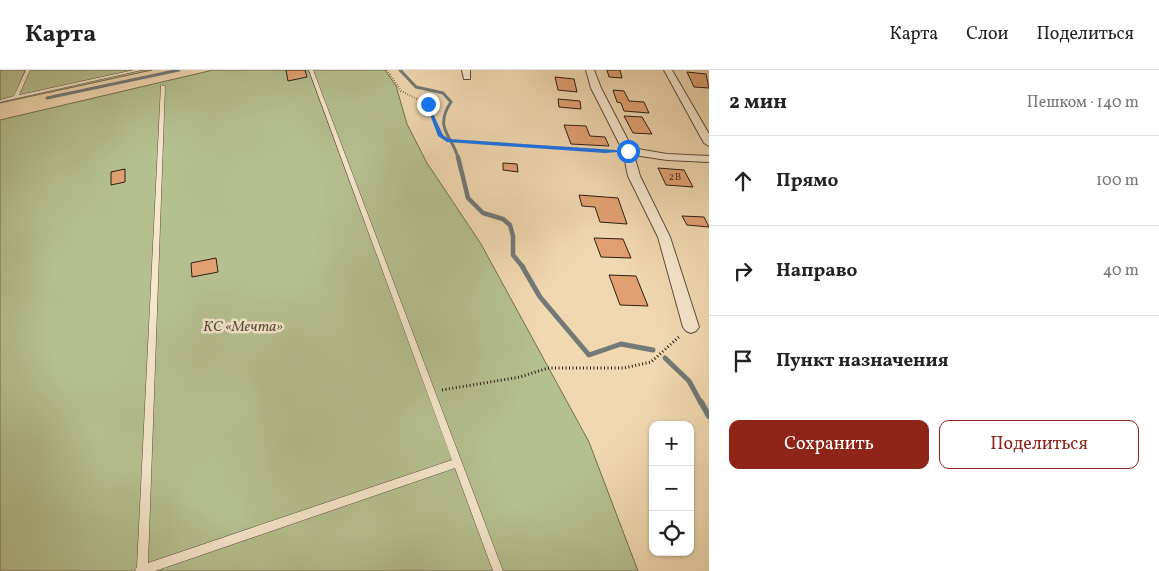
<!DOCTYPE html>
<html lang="ru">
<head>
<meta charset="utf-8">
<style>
  body { margin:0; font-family:Vollkorn,serif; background:#f6f6f6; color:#222 }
  .controls { position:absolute; right:15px; bottom:15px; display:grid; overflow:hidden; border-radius:10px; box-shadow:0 1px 4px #0004 }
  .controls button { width:45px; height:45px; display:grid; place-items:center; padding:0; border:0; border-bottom:1px solid #e0e0e0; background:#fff; color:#222; font:25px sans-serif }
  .stop { position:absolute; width:15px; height:15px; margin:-11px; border:4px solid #1a73e8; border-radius:50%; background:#fff }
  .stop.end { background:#1a73e8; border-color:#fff; box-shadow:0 1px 5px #0008 }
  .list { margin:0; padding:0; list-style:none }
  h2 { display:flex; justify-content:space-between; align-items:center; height:65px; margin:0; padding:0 20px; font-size:21px }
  h2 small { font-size:16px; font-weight:400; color:#767676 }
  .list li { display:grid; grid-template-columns:32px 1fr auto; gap:15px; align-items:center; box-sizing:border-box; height:90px; padding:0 20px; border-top:1px solid #e0e0e0 }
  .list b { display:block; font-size:19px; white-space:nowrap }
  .list em { font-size:16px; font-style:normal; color:#767676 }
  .actions { display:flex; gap:10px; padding:15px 20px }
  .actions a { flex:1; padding:11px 0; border:1px solid #8f2418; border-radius:10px; text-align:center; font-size:18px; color:#8f2418 }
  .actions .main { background:#8f2418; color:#fff }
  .icon { flex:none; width:28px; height:28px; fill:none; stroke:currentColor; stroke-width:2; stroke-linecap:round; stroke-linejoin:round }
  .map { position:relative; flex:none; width:709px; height:501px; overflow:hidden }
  header { display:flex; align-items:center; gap:30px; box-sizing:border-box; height:70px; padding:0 25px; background:#fff; border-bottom:1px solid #e0e0e0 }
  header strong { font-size:24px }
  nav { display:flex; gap:28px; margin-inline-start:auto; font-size:18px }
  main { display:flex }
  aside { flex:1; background:#fff }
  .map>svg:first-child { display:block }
  .green { fill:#b5c08f; stroke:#726e52 }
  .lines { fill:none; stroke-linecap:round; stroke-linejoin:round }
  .stream-far3 { stroke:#727977; stroke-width:3 }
  .stream-far2 { stroke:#727977; stroke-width:4.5 }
  .stream-far1 { stroke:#727977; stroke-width:5 }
  .stream { stroke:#727977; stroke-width:6 }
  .building { fill:#e1a072; stroke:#2e1d15 }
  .lane-casing { stroke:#5e4c3c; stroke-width:1 }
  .street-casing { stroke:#5e4c3c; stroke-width:2 }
  .path-far1 { stroke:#2e1d15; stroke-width:2; stroke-dasharray:0.5 2; stroke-linecap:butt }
  .path { stroke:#2e1d15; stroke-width:3; stroke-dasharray:1 2.5; stroke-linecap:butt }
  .lane { fill:#f5e6cc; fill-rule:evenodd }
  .street { fill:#f5e6cc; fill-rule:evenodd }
  .route { fill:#1a73e8 }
  .labels { text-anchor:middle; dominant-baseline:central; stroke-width:5; stroke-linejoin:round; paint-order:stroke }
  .far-number-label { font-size:11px; fill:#5b3e2c }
  .park-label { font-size:15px; font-style:italic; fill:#564e3a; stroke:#f5e6cc }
</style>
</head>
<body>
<header>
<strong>Карта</strong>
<nav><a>Карта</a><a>Слои</a><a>Поделиться</a></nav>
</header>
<main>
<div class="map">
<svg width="709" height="501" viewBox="0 0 709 501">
  <rect width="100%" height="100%" fill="#f0d8b0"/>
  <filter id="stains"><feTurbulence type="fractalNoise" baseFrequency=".004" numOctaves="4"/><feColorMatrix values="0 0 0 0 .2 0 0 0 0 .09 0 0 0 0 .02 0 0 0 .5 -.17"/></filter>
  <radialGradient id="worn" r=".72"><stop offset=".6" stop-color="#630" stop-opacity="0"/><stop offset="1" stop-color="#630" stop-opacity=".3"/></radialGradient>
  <!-- green -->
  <path class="green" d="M 0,0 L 152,0 L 0,33 Z
    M 213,0 L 385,0 L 396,16 L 407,54 L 427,93 L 481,174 L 589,372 L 638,501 L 0,501 L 0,50 Z"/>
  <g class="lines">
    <!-- stream-far3 -->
    <path class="stream-far3" d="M 400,0 L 416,17 L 443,23 L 451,32 C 433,59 453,66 458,88
      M 47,28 L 179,0"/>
    <!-- stream-far2 -->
    <path class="stream-far2" d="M 458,87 L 468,128 L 483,143 L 503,149 L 510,155 L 513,166 L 513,185 L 523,197"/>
    <!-- stream-far1 -->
    <path class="stream-far1" d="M 522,196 L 540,227 L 589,285 L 621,274 L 653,280
      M 665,288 L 689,311 L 701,333"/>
    <!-- stream -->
    <path class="stream" d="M 701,332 L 709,346"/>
  </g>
  <!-- building -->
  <path class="building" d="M 286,0 L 305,0 L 307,7 L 288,11 Z
    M 607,0 L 620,0 L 622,8 L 609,7 Z
    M 687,2 L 706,4 L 709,18 L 694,17 Z
    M 555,7 L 574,9 L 577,22 L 558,20 Z
    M 613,20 L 624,21 L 629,31 L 644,32 L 649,43 L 624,41 L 621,33 L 617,32 Z
    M 558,29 L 580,31 L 581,39 L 559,37 Z
    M 624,46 L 642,47 L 652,64 L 633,63 Z
    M 564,55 L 586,56 L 590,66 L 605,67 L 609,76 L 571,74 Z
    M 503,93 L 517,94 L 518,102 L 503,100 Z
    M 658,98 L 684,100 L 693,117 L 666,115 Z
    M 125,99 L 125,112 L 111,115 L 111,102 Z
    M 579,125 L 618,128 L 627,154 L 600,152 L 595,137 L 582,136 Z
    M 682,146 L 704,147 L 709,157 L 687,155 Z
    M 594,168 L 623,169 L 631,188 L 601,187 Z
    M 216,188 L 218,202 L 192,207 L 191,193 Z
    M 609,205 L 636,206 L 648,236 L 620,235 Z"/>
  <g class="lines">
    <!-- lane casing -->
    <g class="lane-casing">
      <path id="lane" d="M 26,0 L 30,0 L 19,25 L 134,0 L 142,0 L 0,32 L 0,30 L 14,26 Z
        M 309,0 L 313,0 L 503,501 L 493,501 L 455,398 L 155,501 L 135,501 L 137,497 L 161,15 L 165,16 L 148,493 L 452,390 Z"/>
    </g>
    <!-- street casing -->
    <g class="street-casing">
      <path id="street" d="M 462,0 L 470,0 L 470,9 L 464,9 Z
        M 586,0 L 594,0 L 601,18 L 632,78 L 667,84 L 709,86 L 709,92 L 667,90 L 634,85 L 640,106 L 670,167 L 699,257 L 696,261 L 691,263 L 686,261 L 683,257 L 658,167 L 628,106 L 623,81 L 591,18 Z
        M 664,0 L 672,0 L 709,64 L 709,76 L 704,73 Z"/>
    </g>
    <!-- path-far1 -->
    <path class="path-far1" d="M 387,0 L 401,21 L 429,35 L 441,66 L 447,70 L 615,81"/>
    <!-- path -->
    <path class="path" d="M 442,320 L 520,307 L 548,298 L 624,298 L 651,292 L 680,266"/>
    <!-- lane -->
    <use href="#lane" class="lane"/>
    <!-- street -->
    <use href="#street" class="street"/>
  </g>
  <!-- route -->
  <path class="route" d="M 428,33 L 443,65 L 449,69 L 631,81 L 605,83 L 447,72 L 438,66 L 426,34 Z"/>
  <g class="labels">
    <!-- far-number labels -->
    <g class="far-number-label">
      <text x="675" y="107">2В</text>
    </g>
    <!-- park labels -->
    <g class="park-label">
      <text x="243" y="257">КС «Мечта»</text>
    </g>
  </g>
  <rect width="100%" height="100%" filter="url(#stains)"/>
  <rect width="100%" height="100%" fill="url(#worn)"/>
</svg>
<div class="controls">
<button>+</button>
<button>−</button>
<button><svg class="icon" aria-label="locate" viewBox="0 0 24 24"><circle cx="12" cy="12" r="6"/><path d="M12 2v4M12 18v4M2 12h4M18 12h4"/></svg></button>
</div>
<div class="stop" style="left:628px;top:81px"></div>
<div class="stop end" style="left:428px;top:34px"></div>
</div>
<aside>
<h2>2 мин<small>Пешком · 140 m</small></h2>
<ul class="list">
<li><svg class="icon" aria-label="ahead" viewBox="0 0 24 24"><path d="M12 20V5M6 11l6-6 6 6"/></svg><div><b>Прямо</b></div><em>100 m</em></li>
<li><svg class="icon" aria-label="right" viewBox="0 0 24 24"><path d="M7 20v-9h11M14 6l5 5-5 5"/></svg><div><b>Направо</b></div><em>40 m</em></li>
<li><svg class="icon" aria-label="arrive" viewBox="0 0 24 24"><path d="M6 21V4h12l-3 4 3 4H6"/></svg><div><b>Пункт назначения</b></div></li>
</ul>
<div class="actions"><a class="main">Сохранить</a><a>Поделиться</a></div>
</aside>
</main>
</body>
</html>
